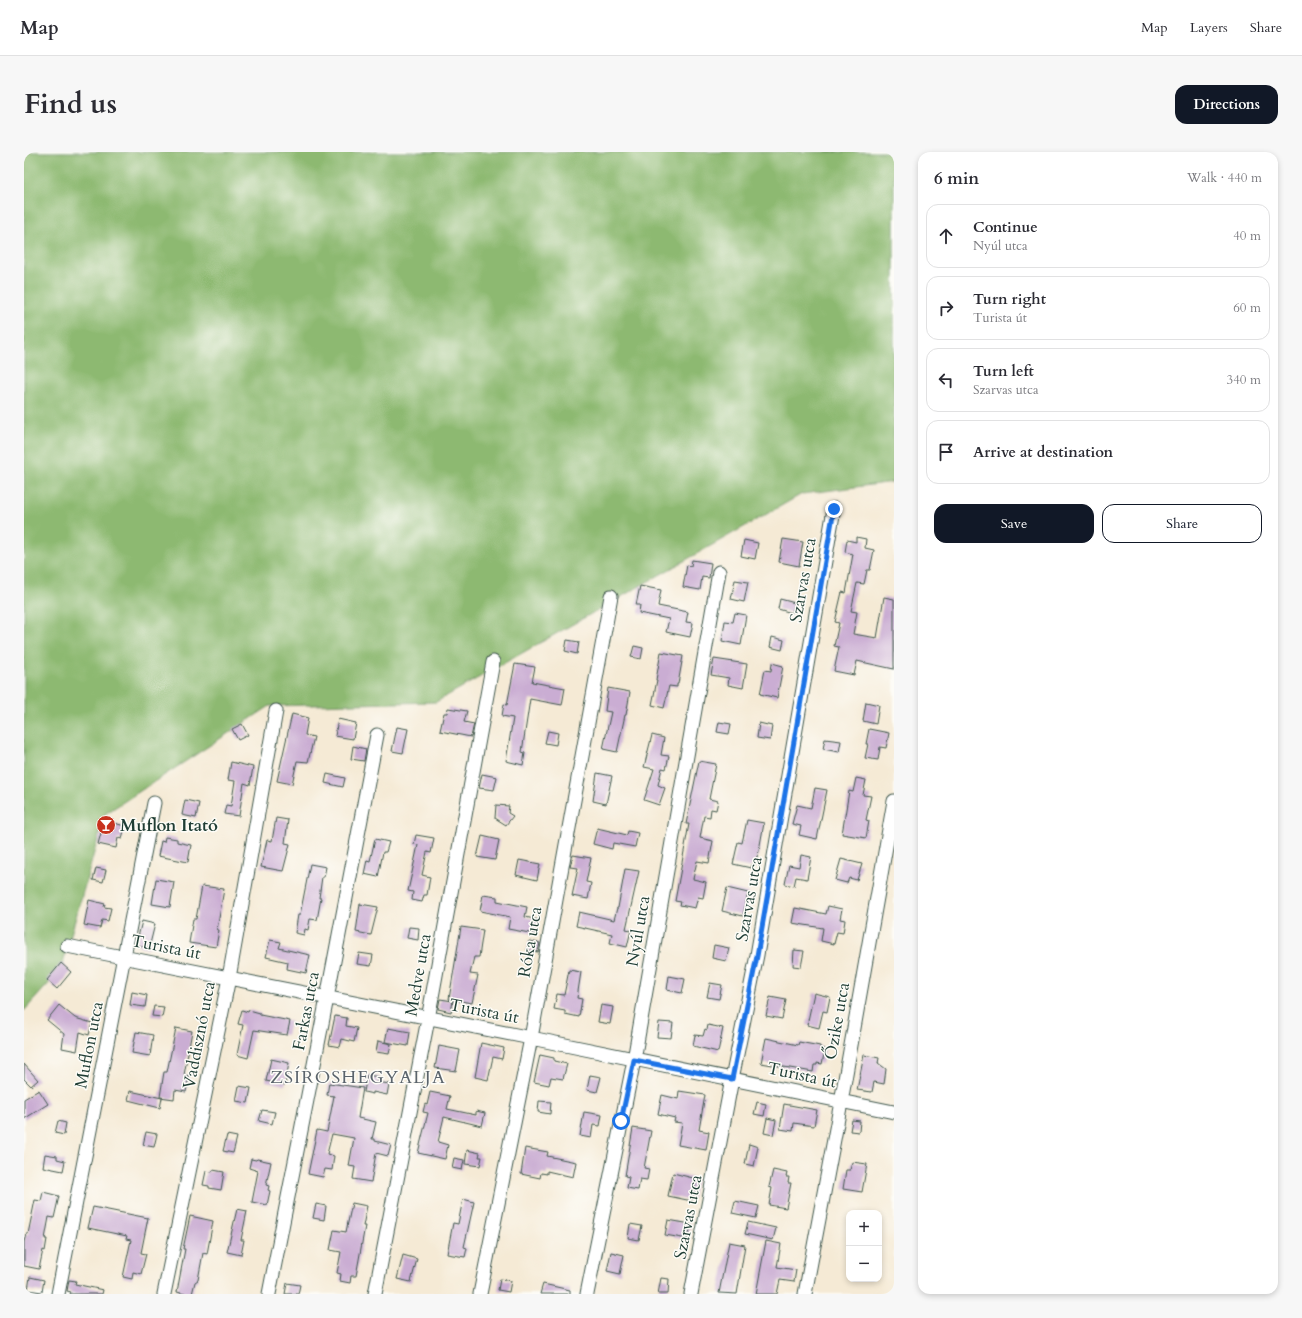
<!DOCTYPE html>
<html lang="en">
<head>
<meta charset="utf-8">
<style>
  body { margin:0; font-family:Cardo,serif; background:#f7f7f7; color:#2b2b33 }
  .controls { position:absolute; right:12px; bottom:12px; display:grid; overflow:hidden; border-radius:8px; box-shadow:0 2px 6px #0003 }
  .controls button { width:36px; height:36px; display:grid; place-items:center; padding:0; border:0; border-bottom:1px solid #e1e1e2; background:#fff; color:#2b2b33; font:20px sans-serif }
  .stop { position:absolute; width:12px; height:12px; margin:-9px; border:3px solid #1a73e8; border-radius:50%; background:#fff }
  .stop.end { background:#1a73e8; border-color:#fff; box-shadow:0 1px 4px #0008 }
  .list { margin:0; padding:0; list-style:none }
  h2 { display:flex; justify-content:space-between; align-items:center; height:52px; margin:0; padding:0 16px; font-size:17px }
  h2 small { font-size:13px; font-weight:400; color:#7c7c81 }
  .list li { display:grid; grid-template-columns:26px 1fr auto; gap:12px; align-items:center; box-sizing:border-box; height:64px; margin:0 8px 8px; padding:0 8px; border:1px solid #e1e1e2; border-radius:12px }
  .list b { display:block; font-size:15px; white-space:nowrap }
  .list p { margin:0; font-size:13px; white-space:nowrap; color:#7c7c81 }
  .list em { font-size:13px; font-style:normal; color:#7c7c81 }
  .actions { display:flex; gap:8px; padding:12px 16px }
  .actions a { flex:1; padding:9px 0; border:1px solid #111827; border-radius:12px; text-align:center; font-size:14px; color:#111827 }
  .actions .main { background:#111827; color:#fff }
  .icon { flex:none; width:22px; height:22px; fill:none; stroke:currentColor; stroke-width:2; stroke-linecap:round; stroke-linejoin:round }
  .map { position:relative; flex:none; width:870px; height:1142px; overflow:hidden; border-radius:12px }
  header { display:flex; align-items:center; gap:24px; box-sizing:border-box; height:56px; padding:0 20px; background:#fff; border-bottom:1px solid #e1e1e2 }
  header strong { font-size:19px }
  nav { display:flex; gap:22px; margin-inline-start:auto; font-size:14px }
  .intro { display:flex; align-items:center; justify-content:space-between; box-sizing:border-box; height:96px; padding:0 24px }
  h1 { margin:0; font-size:28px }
  .button { padding:10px 18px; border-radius:12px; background:#111827; color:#fff; font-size:14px; font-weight:700 }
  main { display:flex; gap:24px; padding:0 24px }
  aside { flex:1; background:#fff; border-radius:12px; box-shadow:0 2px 6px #0003 }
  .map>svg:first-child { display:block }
  .forest { fill:#8db971; stroke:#567b52 }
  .building { fill:#caadd3 }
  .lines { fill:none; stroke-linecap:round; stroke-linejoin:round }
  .street-casing { stroke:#3f574c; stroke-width:15 }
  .street { stroke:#fff; stroke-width:13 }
  .route { stroke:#1a73e8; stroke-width:5 }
  .labels { text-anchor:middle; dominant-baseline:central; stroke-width:3; stroke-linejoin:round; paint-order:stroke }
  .street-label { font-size:17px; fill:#1f3d34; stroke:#fdfcf7 }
  .poi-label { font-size:17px; font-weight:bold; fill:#1f3d34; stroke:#fdfcf7; text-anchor:start }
  .neighbourhood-label { font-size:18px; letter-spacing:1px; fill:#5b646c; stroke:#fdfcf7 }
</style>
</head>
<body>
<header>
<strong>Map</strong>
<nav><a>Map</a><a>Layers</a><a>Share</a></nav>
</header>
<div class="intro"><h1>Find us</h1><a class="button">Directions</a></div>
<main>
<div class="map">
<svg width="870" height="1142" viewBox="0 0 870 1142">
  <rect width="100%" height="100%" fill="#fdfcf7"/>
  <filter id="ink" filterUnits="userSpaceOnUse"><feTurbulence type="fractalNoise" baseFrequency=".025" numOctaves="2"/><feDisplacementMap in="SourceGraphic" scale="8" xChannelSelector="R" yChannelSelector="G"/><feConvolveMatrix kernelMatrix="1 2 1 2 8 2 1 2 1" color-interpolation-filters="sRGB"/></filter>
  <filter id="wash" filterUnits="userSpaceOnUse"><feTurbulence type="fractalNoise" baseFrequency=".012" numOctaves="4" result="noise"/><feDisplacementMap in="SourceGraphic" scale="16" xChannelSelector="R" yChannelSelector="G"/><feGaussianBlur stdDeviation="0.9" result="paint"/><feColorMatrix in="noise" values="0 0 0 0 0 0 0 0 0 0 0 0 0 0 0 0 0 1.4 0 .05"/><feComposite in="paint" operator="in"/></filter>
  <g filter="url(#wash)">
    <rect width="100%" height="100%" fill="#f5ead5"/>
    <!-- forest -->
    <path class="forest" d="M 0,0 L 870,0 L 870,330 L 778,342 L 412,550 L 246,554 L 81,662 L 37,818 L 0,859 Z"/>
    <g id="blocks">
      <!-- building -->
      <path class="building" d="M 832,385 L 842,387 L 841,396 L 850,398 L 846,418 L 843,418 L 840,432 L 833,431 L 827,459 L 833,460 L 829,482 L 853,486 L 860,445 L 870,447 L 870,517 L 833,509 L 830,523 L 810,519 L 815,495 L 810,494 L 815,471 L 811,470 L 818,440 L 822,441 L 829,402 L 821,400 L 823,388 L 832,390 Z
        M 759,387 L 779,390 L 775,414 L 755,410 Z
        M 720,388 L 734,391 L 731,407 L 717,404 Z
        M 668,408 L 687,411 L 685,426 L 678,425 L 676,438 L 659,435 L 663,413 L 667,414 Z
        M 711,428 L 724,430 L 720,450 L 707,447 Z
        M 616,434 L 637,438 L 634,454 L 664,460 L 662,470 L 669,471 L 666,485 L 642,480 L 645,467 L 615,461 L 616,453 L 612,453 Z
        M 756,447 L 771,451 L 768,461 L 754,457 Z
        M 711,461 L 722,463 L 717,493 L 698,489 L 701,469 L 709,470 Z
        M 748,485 L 760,488 L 758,498 L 746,495 Z
        M 543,488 L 555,490 L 553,502 L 541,499 Z
        M 610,494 L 619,496 L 617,507 L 607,505 Z
        M 637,500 L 659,504 L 654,532 L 653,532 L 653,535 L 645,534 L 640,556 L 628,553 L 633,528 L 632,528 Z
        M 690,507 L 723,512 L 719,536 L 704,533 L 705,526 L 687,523 Z
        M 748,511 L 759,514 L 753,546 L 736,542 L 741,518 L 747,519 Z
        M 491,512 L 511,515 L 508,530 L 541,536 L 538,553 L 506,547 L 498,600 L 501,601 L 499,613 L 482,609 L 489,566 L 478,564 L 480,552 L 483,553 Z
        M 584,536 L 606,540 L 602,563 L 601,563 L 593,600 L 579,597 L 587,560 L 581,559 Z
        M 842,550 L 855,553 L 852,572 L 839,569 Z
        M 424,556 L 443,559 L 440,570 L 450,572 L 447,585 L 416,579 L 420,561 L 423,561 Z
        M 268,562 L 284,566 L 281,583 L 290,585 L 284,610 L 273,609 L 268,632 L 253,629 Z
        M 314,567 L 332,571 L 329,587 L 311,584 Z
        M 695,570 L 707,572 L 705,582 L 693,580 Z
        M 735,571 L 748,574 L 746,588 L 733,586 Z
        M 218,572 L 224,583 L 214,588 L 208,577 Z
        M 373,575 L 384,577 L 379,601 L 368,599 Z
        M 845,577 L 865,581 L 862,596 L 856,595 L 854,608 L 841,606 L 844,592 L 842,592 Z
        M 524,579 L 534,581 L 532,593 L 521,591 Z
        M 628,583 L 640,586 L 637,603 L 645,604 L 642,617 L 638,616 L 634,633 L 641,636 L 635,653 L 620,648 L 630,617 L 620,615 Z
        M 801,587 L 817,589 L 815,600 L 799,597 Z
        M 329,594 L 342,597 L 340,609 L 327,607 Z
        M 675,609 L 692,612 L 685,647 L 694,649 L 692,658 L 687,657 L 686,665 L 680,664 L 676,686 L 689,689 L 685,711 L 673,709 L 669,727 L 682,730 L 679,746 L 674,745 L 671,756 L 656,753 L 657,750 L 651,749 L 665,672 L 662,672 Z
        M 207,610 L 229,615 L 226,633 L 220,631 L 215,664 L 200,662 L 202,653 L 207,654 L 211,629 L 204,628 Z
        M 573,621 L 588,624 L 582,652 L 569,649 Z
        M 303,622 L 321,626 L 319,635 L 301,631 Z
        M 458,622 L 473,625 L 470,638 L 455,636 Z
        M 832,626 L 842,628 L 839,643 L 847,644 L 842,668 L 845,669 L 842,686 L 818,682 L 825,639 L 829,640 Z
        M 791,636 L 803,638 L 793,687 L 775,683 L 777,674 L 768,672 L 773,653 L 787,656 Z
        M 161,648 L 175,651 L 172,666 L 158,663 Z
        M 472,653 L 485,654 L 484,661 L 489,664 L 482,673 L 471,666 Z
        M 252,666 L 264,668 L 261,691 L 266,692 L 259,719 L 237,715 L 243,688 L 248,689 Z
        M 723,668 L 740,671 L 734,704 L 733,704 L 731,713 L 728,713 L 727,716 L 709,712 L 714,690 L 718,691 Z
        M 80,670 L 85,672 L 86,670 L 101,674 L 98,687 L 94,686 L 92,696 L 74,692 Z
        M 573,676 L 603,683 L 604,679 L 614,681 L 611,695 L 589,691 L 588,697 L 569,692 Z
        M 392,683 L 410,686 L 407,701 L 403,700 L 398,723 L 406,725 L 403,743 L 400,743 L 398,750 L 388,748 L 389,740 L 384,739 L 394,693 L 390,692 Z
        M 458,684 L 475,688 L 471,708 L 453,705 Z
        M 141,685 L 153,687 L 153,690 L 167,693 L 164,710 L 134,704 L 137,689 L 140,690 Z
        M 351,687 L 365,690 L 362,700 L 359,700 L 354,725 L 340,722 L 343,708 L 346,709 Z
        M 549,703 L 567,706 L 562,730 L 567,731 L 564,747 L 548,744 L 554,716 L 546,715 Z
        M 777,703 L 787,705 L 783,727 L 772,725 L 770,734 L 761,732 L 765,713 L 775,715 Z
        M 817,707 L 838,712 L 833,728 L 825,726 L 823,731 L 811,728 Z
        M 495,708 L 516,712 L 513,728 L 492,723 Z
        M 286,712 L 302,715 L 300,725 L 298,725 L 295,746 L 297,746 L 293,768 L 286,767 L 284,778 L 281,777 L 280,783 L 271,781 L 274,763 L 276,763 Z
        M 72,716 L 82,718 L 79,730 L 69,728 Z
        M 601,717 L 615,719 L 602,777 L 607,778 L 603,795 L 586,791 L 588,782 L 552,774 L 555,760 L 590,768 L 593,756 L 594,756 Z
        M 132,727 L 150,730 L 146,755 L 128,752 Z
        M 178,734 L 200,737 L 193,778 L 195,778 L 192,795 L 165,791 L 169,767 L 172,767 Z
        M 703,736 L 724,741 L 719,764 L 698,759 Z
        M 459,743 L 473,745 L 473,749 L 503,755 L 501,765 L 515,768 L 511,782 L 484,777 L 486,765 L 456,759 Z
        M 65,748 L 81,752 L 80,755 L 87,756 L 84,769 L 78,768 L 76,776 L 60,773 Z
        M 336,752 L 354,755 L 347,783 L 332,780 Z
        M 804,754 L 818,757 L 816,767 L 821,768 L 819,781 L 813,780 L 810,792 L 797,789 L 799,776 L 768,771 L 771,756 L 802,762 Z
        M 118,769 L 131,772 L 125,796 L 112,793 Z
        M 385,775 L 395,776 L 394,788 L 383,786 Z
        M 437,775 L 459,778 L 455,805 L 450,805 L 446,822 L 454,823 L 448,851 L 425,847 Z
        M 246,788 L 257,790 L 255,796 L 286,803 L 282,821 L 263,817 L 264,810 L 242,805 Z
        M 505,789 L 516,791 L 514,800 L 503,798 Z
        M 690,793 L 705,796 L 702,809 L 688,806 Z
        M 770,798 L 780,799 L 777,815 L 769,814 Z
        M 335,801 L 349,803 L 347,814 L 333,812 Z
        M 37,811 L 47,820 L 33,837 L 23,828 Z
        M 545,818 L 557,820 L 553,846 L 558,847 L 555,865 L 541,862 L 541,859 L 530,857 L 533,842 L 540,843 Z
        M 645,824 L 661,827 L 658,841 L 643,838 Z
        M 686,831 L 698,833 L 695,847 L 683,845 Z
        M 108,840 L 123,843 L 121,855 L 106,853 Z
        M 790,841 L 806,845 L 803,860 L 799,859 L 795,876 L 783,873 Z
        M 746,845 L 762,848 L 758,867 L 742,864 Z
        M 416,847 L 429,849 L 427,860 L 414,857 Z
        M 35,853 L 51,866 L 68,871 L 65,883 L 56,880 L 53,899 L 38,896 L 40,882 L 23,868 Z
        M 577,853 L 589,855 L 586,872 L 574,870 Z
        M 130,854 L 140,855 L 138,865 L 128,864 Z
        M 218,858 L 224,860 L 225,858 L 236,861 L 236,863 L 266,869 L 263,883 L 230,878 L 224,906 L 213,903 L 219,873 L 214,872 Z
        M 311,864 L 323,866 L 322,874 L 333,876 L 330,890 L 318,887 L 316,895 L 305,893 Z
        M 635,870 L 649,871 L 647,886 L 633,885 Z
        M 684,873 L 699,876 L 694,900 L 669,894 L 671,883 L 679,884 L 681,877 L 683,878 Z
        M 152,876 L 168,879 L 160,923 L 165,924 L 162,940 L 151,938 L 150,947 L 136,945 L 140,920 L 143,920 Z
        M 364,876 L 386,880 L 384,894 L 361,890 Z
        M 112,880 L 129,883 L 126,904 L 108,901 Z
        M 742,886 L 774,893 L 775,890 L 796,894 L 796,896 L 801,897 L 798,912 L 793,911 L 793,913 L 790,913 L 789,920 L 737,911 Z
        M 354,889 L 367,892 L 365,902 L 352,900 Z
        M 457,891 L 480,896 L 478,907 L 469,905 L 464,928 L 451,925 Z
        M 415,894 L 436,898 L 432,919 L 411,916 Z
        M 516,903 L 530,906 L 530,909 L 543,912 L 539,927 L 527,925 L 525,933 L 510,930 Z
        M 840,903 L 855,906 L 854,911 L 862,917 L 860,932 L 850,930 L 848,940 L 833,938 Z
        M 247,907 L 265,911 L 261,933 L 242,929 Z
        M 0,912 L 14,928 L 7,934 L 0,927 Z
        M 343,923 L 355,925 L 354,930 L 365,932 L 363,943 L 349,940 L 349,942 L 340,940 Z
        M 566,923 L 577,925 L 573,940 L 563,938 Z
        M 305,931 L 339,936 L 334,966 L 352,970 L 348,987 L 351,987 L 351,989 L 367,993 L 364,1004 L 352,1001 L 347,1030 L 329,1027 L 331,1015 L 325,1014 L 330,986 L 308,982 L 303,1002 L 310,1004 L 308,1018 L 301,1017 L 299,1025 L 284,1022 L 293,978 L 303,980 L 310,944 L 303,943 Z
        M 215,934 L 227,936 L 224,951 L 212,949 Z
        M 15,938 L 24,952 L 0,967 L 0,947 Z
        M 106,939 L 138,946 L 136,956 L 104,948 Z
        M 655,939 L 681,943 L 675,978 L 685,980 L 682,998 L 654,993 L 658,971 L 650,970 L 651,966 L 634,962 L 638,943 L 654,947 Z
        M 406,940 L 426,944 L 423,957 L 452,963 L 452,959 L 461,961 L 458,974 L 420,965 L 414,990 L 424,993 L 421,1007 L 394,1001 L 404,961 L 399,960 L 401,952 L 403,953 Z
        M 515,949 L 527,950 L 526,962 L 514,960 Z
        M 733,950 L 742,952 L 740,964 L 730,962 Z
        M 760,952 L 793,958 L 790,974 L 770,971 L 769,979 L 756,977 Z
        M 238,958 L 251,960 L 248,972 L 235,969 Z
        M 560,960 L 578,963 L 576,974 L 569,973 L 567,986 L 556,984 Z
        M 743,966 L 752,968 L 749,983 L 740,981 Z
        M 828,968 L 836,969 L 835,980 L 826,979 Z
        M 34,969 L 42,971 L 40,983 L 31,981 Z
        M 609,976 L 627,979 L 620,1016 L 625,1017 L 623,1028 L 616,1027 L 614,1038 L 603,1036 L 605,1025 L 601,1024 Z
        M 122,980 L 133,982 L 130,995 L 119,993 Z
        M 203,983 L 213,985 L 209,1001 L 199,999 Z
        M 725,992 L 734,995 L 730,1014 L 721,1012 Z
        M 501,996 L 524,1000 L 523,1004 L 552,1010 L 549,1025 L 523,1019 L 523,1022 L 517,1021 L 516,1026 L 497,1022 Z
        M 443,998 L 456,1001 L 455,1005 L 458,1005 L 456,1014 L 441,1012 Z
        M 21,1002 L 33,1004 L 33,1007 L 41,1009 L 39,1019 L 19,1015 Z
        M 430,1006 L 440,1008 L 438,1018 L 428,1016 Z
        M 227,1007 L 232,1008 L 233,1007 L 247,1010 L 242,1033 L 245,1034 L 244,1038 L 246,1039 L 243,1053 L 228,1050 L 234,1019 L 225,1016 Z
        M 828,1010 L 843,1012 L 838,1040 L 819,1037 L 822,1018 L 826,1018 Z
        M 189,1018 L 200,1020 L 197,1038 L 185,1036 L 185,1034 L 179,1033 L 182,1019 L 188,1020 Z
        M 749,1018 L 763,1021 L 762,1025 L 765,1025 L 764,1031 L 767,1031 L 762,1056 L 745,1053 L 748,1036 L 745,1035 Z
        M 649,1021 L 673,1027 L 668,1049 L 644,1044 Z
        M 19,1040 L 35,1044 L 30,1066 L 25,1065 L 21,1087 L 23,1087 L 21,1099 L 19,1098 L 15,1117 L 0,1114 L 0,1090 L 2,1082 L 4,1082 L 11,1048 L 17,1049 Z
        M 439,1047 L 450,1050 L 440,1095 L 443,1096 L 441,1105 L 423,1102 L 429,1071 L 434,1072 Z
        M 711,1049 L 735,1054 L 732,1066 L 708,1061 Z
        M 328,1051 L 343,1054 L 339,1074 L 341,1074 L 332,1124 L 327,1124 L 326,1131 L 316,1129 L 317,1122 L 313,1121 L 317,1100 L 306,1098 L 310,1078 L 322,1080 Z
        M 292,1052 L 302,1054 L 300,1068 L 289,1066 Z
        M 69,1055 L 124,1066 L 117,1101 L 122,1102 L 117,1122 L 109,1120 L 108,1127 L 99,1125 L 107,1088 L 102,1087 L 103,1084 L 64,1076 Z
        M 213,1057 L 223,1059 L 217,1088 L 220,1088 L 217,1103 L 203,1100 Z
        M 166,1064 L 189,1069 L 183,1102 L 179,1101 L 174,1128 L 171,1130 L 168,1142 L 161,1142 L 153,1140 L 161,1097 L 159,1097 Z
        M 644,1068 L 667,1072 L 664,1087 L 641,1083 Z
        M 724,1070 L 752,1076 L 749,1088 L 721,1082 Z
        M 606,1072 L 618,1074 L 615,1088 L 604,1086 Z
        M 742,1089 L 757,1092 L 753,1115 L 772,1118 L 770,1130 L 756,1128 L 753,1142 L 732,1142 Z
        M 705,1090 L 721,1093 L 713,1142 L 695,1141 Z
        M 587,1100 L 600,1103 L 596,1122 L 583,1119 Z
        M 379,1103 L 393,1107 L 387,1130 L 373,1127 Z
        M 6,1125 L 20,1128 L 18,1140 L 4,1138 Z
        M 637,1126 L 645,1127 L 644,1142 L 634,1142 Z
        M 476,1127 L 487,1129 L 485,1140 L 474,1138 Z
        M 45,1128 L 52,1129 L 51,1132 L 79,1138 L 78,1142 L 46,1142 L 47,1140 L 43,1139 Z
        M 263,1131 L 276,1133 L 274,1142 L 261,1142 Z
        M 519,1132 L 546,1138 L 546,1142 L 516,1142 Z"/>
    </g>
  </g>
  <g filter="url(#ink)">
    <use href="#blocks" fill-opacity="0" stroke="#3f574c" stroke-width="1"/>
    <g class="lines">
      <!-- street casing -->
      <g class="street-casing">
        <path id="street" d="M 43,794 L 507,886 L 870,960
          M 34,1142 L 130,651
          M 140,1142 L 205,826 L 252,559
          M 245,1142 L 303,846 L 353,583
          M 351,1142 L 404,867 L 469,510
          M 456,1142 L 507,886 L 587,444
          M 563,1142 L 610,908 L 695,420
          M 667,1142 L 708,927 L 733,803 L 810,357
          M 781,1142 L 817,950 L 870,649"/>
      </g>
      <!-- street -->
      <use href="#street" class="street"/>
    </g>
  </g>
  <g class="lines" filter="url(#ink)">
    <!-- route -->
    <path class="route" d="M 597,969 L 610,908 L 708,927 L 733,804 L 810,357"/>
  </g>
  <!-- icons -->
  <defs>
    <g id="bar-disc" transform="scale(1)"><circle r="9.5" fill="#c8321e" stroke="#fdfcf7"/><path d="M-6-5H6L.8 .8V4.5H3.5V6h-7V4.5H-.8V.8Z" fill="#fff"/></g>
  </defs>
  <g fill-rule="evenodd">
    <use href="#bar-disc" x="82" y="673"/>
  </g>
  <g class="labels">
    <!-- street labels -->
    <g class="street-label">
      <text transform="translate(779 428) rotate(-80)">Szarvas utca</text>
      <text transform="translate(725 747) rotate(-80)">Szarvas utca</text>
      <text transform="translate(614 779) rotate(-80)">Nyúl utca</text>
      <text transform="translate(506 790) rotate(-80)">Róka utca</text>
      <text transform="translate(142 795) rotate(11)">Turista út</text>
      <text transform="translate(394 823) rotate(-80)">Medve utca</text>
      <text transform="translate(282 859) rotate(-79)">Farkas utca</text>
      <text transform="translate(460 859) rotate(11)">Turista út</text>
      <text transform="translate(813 869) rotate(-80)">Őzike utca</text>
      <text transform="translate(175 883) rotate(-79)">Vaddisznó utca</text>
      <text transform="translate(65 893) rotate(-79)">Muflon utca</text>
      <text transform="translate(778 923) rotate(12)">Turista út</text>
      <text transform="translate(664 1065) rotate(-79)">Szarvas utca</text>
    </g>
    <!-- poi labels -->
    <g class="poi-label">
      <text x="96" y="673">Muflon Itató</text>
    </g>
    <!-- neighbourhood labels -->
    <g class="neighbourhood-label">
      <text x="334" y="925">ZSÍROSHEGYALJA</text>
    </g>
  </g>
</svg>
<div class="controls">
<button>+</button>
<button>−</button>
</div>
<div class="stop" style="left:597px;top:969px"></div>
<div class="stop end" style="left:810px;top:357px"></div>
</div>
<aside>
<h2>6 min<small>Walk · 440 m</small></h2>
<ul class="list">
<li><svg class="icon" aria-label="ahead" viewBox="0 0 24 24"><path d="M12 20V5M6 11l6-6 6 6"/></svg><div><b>Continue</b><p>Nyúl utca</p></div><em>40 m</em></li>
<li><svg class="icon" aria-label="right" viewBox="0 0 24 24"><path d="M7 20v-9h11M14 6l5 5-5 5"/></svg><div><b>Turn right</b><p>Turista út</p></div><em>60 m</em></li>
<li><svg class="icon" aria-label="left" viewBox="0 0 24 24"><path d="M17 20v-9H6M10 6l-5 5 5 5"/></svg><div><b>Turn left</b><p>Szarvas utca</p></div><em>340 m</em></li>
<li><svg class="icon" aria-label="arrive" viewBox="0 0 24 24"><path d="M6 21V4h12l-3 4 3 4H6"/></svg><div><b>Arrive at destination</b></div></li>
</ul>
<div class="actions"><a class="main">Save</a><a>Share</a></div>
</aside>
</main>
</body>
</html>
